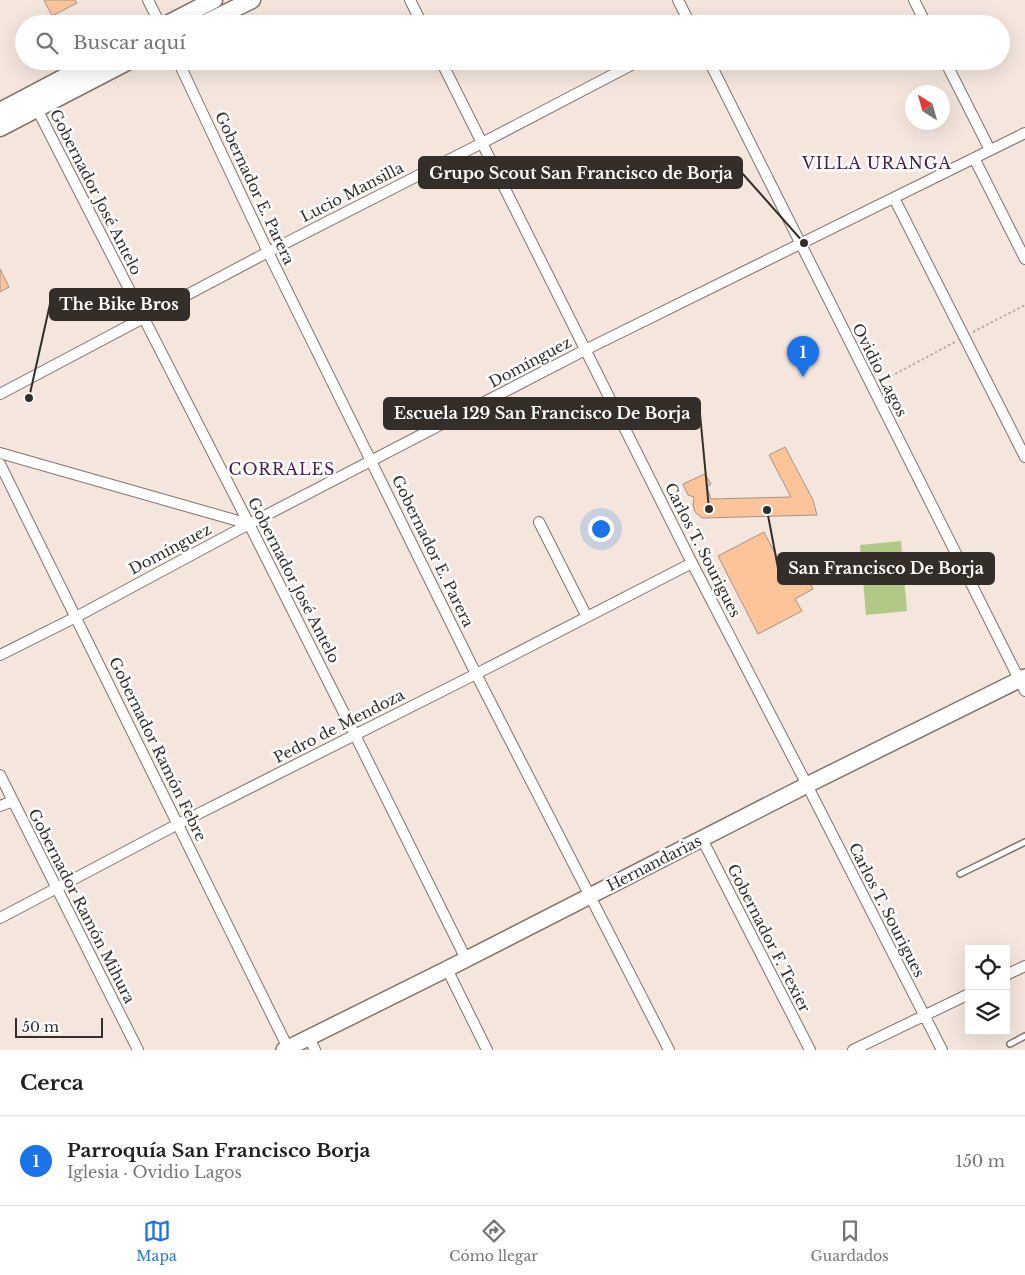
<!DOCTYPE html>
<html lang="es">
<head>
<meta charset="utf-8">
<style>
  body { margin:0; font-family:"Libre Baskerville",serif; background:#f2f2f2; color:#202124 }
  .controls { position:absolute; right:15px; bottom:15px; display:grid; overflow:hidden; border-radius:0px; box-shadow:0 5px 20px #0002 }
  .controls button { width:45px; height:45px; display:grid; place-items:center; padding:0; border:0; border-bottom:1px solid #e0e0e0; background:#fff; color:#202124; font:25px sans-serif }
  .compass { position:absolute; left:905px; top:85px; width:45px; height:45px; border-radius:50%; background:#fff; box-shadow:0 5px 20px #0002; rotate:323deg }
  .scale { position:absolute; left:15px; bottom:12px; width:88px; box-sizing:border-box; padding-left:5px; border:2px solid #332e2a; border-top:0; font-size:14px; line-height:18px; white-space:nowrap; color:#332e2a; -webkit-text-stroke:4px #fff; paint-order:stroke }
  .you { position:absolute; left:600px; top:528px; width:18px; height:18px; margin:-12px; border:4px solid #fff; border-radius:50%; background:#1a73e8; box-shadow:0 0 0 8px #1a73e833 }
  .badge { display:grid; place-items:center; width:32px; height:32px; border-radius:50%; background:#1a73e8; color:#fff; font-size:16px; font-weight:700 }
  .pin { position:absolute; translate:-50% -41px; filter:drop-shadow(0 1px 2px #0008) }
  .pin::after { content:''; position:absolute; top:26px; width:18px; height:15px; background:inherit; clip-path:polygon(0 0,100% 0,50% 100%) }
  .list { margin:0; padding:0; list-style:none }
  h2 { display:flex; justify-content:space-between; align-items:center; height:65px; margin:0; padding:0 20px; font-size:21px }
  h2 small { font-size:16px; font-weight:400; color:#757577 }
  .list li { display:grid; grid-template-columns:32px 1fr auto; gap:15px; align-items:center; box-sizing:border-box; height:90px; padding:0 20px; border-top:1px solid #e0e0e0 }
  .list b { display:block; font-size:19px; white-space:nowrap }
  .list p { margin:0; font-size:16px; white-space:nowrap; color:#757577 }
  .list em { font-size:16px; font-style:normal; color:#757577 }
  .icon { flex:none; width:28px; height:28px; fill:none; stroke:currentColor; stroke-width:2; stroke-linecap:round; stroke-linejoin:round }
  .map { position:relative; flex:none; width:1025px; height:1050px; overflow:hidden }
  .search { position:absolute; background:#fff; box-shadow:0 5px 20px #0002; left:15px; right:15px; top:15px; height:55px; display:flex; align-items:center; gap:12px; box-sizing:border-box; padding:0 18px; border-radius:28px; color:#757577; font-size:19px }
  .sheet { height:155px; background:#fff }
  nav { display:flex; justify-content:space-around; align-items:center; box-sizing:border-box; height:70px; border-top:1px solid #e0e0e0; background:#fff; font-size:14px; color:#757577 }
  nav a { display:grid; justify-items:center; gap:2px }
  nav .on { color:#1a73e8 }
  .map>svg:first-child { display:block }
  .green { fill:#b1c887 }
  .building { fill:#fdc399; stroke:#a1948b }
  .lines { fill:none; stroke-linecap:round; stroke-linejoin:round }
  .lane-casing { stroke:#80746b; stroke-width:8 }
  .street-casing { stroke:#80746b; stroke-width:12 }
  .secondary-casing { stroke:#80746b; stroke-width:18 }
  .primary-casing { stroke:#80746b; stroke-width:19 }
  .path { stroke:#b7aca4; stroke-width:2; stroke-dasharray:2.5 2.5; stroke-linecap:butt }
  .lane { stroke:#fff; stroke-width:5 }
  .street { stroke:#fff; stroke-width:10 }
  .secondary { stroke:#fff; stroke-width:15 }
  .primary { stroke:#fff; stroke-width:16 }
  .labels { text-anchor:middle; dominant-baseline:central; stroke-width:5; stroke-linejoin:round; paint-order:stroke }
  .street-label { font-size:15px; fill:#332e2a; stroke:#fff }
  .neighbourhood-label { font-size:16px; letter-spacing:1px; fill:#4d1a49; stroke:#fff }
  .leader { fill:none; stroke:#332e2a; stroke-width:2 }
  .callout-dot { fill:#332e2a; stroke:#fff; stroke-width:2 }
  .callout { fill:#332e2a; stroke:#332e2a; stroke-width:2 }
  .callout-label { font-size:16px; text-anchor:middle; font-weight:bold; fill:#fff }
</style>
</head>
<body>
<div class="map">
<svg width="1025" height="1050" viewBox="0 0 1025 1050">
  <rect width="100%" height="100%" fill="#f4e6dc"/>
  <!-- green -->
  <path class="green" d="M 901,541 L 907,611 L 866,615 L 860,545 Z"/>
  <!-- building -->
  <path class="building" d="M 44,0 L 75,0 L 77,3 L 52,16 Z
    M 0,269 L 9,287 L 0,292 Z
    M 785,447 L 813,500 L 817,515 L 702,518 L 695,512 L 693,505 L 694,497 L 688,495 L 683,484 L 705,474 L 711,484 L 707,487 L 711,499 L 791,497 L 769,455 Z
    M 764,532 L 782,567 L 797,559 L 813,589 L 795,599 L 802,611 L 758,634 L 718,556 Z"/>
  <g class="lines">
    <!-- lane casing -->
    <g class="lane-casing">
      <path id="lane" d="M 960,874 L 1025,842
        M 1010,1044 L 1025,1036"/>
    </g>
    <!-- street casing -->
    <g class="street-casing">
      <path id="street" d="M 148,0 L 160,24
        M 410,0 L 422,24
        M 678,0 L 690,24
        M 914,0 L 926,24
        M 178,61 L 268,252 L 476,674 L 669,1050
        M 441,61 L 692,563 L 807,785 L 942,1050
        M 709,61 L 1025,691
        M 945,61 L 990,150
        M 37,109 L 249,524 L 355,735 L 466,959
        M 974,158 L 1025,259
        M 894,198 L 1025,457
        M 0,394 L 268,252 L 482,143 L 639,61
        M 0,453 L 249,524
        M 0,464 L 288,1048
        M 539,522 L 587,617
        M 0,655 L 76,617 L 249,524 L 585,350 L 1025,133
        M 0,775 L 138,1050
        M 0,806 L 13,801
        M 702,839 L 810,1050
        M 0,918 L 178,824 L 476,674 L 692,563
        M 447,969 L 487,1050
        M 1006,975 L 1025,966
        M 309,1038 L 315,1050
        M 853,1050 L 969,994"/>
    </g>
    <!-- secondary casing -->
    <g class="secondary-casing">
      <path id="secondary" d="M 284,1050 L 447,969 L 807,785 L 1025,677"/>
    </g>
    <!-- primary casing -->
    <g class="primary-casing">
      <path id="primary" d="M 167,24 L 214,0
        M 203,24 L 252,0
        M 0,111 L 95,61
        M 0,128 L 129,61"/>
    </g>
    <!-- path -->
    <path class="path" d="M 973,332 L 1025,305
      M 882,381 L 955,342"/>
    <!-- lane -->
    <use href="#lane" class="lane"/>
    <!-- street -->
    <use href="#street" class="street"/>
    <!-- secondary -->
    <use href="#secondary" class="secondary"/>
    <!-- primary -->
    <use href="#primary" class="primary"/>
  </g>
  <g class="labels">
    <!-- street labels -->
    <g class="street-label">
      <text transform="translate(255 188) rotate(65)">Gobernador E. Parera</text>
      <text transform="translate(96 192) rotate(63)">Gobernador José Antelo</text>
      <text transform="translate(352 192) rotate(-27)">Lucio Mansilla</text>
      <text transform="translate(530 362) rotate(-28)">Domínguez</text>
      <text transform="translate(880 370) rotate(63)">Ovidio Lagos</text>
      <text transform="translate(170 549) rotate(-28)">Domínguez</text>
      <text transform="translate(703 550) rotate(63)">Carlos T. Sourigues</text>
      <text transform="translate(433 551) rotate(64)">Gobernador E. Parera</text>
      <text transform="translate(294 580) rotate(63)">Gobernador José Antelo</text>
      <text transform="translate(339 726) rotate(-27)">Pedro de Mendoza</text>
      <text transform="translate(158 749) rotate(64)">Gobernador Ramón Febre</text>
      <text transform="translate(654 863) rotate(-27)">Hernandarias</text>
      <text transform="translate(82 906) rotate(63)">Gobernador Ramón Mihura</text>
      <text transform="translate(887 910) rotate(63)">Carlos T. Sourigues</text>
      <text transform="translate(769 938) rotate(63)">Gobernador F. Texier</text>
    </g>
    <!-- neighbourhood labels -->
    <g class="neighbourhood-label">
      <text x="877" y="163">VILLA URANGA</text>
      <text x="282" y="469">CORRALES</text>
    </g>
  </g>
  <!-- callouts -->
  <path class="leader" d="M804 243L742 173M29 398L50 304M709 509L700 414M767 510L778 568"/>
  <g class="callout-dot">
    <circle cx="804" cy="243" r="5"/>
    <circle cx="29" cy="398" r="5"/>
    <circle cx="709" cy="509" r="5"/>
    <circle cx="767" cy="510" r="5"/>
  </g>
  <g class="callout">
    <rect x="419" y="157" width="323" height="31" rx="5"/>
    <rect x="50" y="289" width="139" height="31" rx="5"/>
    <rect x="384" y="398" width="316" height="31" rx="5"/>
    <rect x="778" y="553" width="216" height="31" rx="5"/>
  </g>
  <g class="callout-label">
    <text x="581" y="179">Grupo Scout San Francisco de Borja</text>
    <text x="119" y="310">The Bike Bros</text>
    <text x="542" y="419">Escuela 129 San Francisco De Borja</text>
    <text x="886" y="574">San Francisco De Borja</text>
  </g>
</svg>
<div class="controls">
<button><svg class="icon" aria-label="locate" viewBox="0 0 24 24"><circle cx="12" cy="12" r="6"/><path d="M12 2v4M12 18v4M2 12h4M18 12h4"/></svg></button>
<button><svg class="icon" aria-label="layers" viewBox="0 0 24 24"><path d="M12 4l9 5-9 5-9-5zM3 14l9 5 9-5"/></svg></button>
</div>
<svg class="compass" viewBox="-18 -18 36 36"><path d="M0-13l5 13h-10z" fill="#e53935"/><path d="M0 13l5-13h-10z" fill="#757577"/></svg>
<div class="scale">50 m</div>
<div class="you"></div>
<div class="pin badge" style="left:803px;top:377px">1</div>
<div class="search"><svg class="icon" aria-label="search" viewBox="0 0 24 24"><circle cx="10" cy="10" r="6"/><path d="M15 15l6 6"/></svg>Buscar aquí</div>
</div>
<section class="sheet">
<h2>Cerca<small></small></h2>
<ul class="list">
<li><span class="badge">1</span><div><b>Parroquía San Francisco Borja</b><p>Iglesia · Ovidio Lagos</p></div><em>150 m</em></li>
</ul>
</section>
<nav>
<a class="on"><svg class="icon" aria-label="map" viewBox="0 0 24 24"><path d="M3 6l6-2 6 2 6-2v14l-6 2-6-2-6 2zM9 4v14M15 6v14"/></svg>Mapa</a>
<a><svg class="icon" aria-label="directions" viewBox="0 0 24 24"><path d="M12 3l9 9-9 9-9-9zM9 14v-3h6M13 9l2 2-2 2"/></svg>Cómo llegar</a>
<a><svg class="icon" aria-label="saved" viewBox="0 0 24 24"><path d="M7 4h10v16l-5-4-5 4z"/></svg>Guardados</a>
</nav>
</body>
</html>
